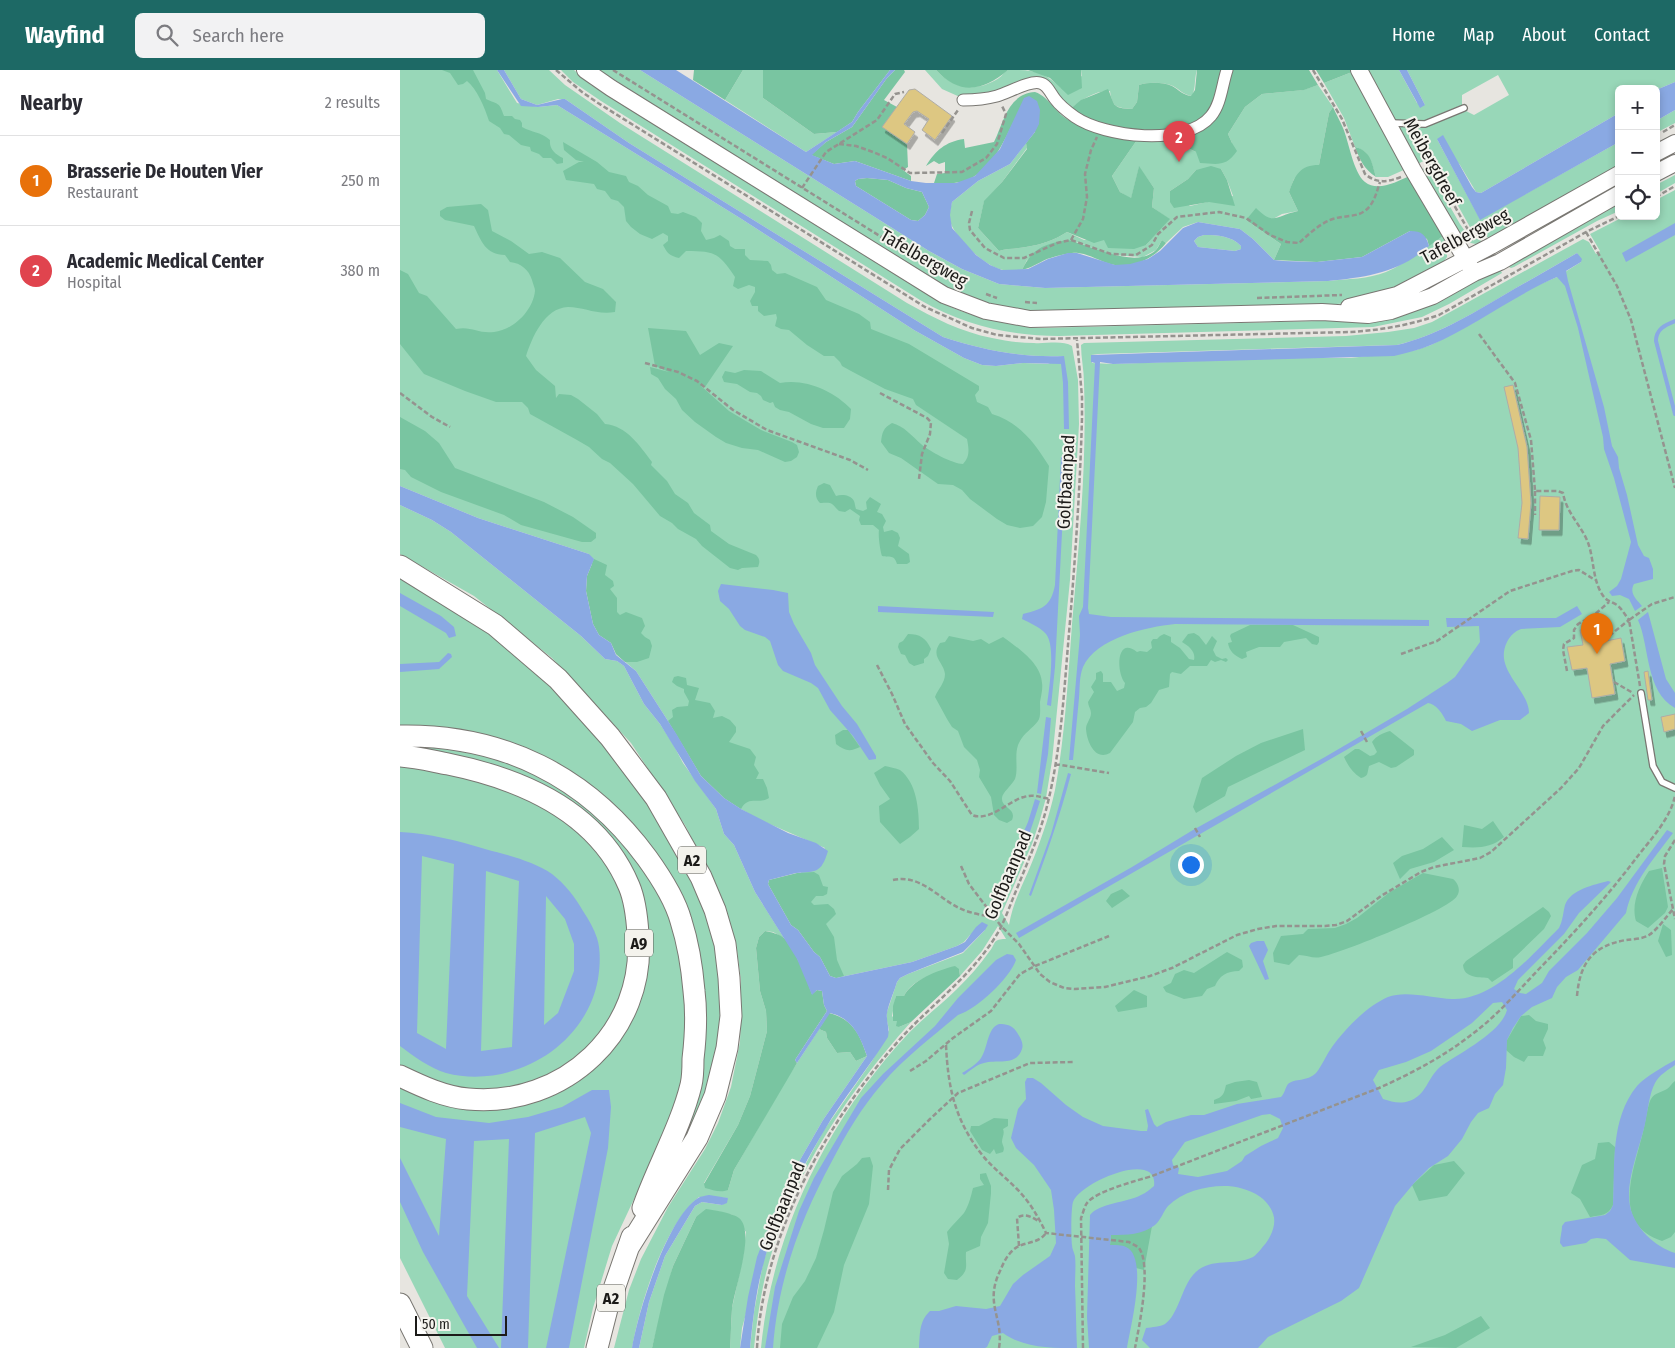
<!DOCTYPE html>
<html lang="en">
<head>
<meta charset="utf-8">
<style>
  body { margin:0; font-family:"Fira Sans Condensed",sans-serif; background:#f2f2f3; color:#2b2b33 }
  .controls { position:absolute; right:15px; top:15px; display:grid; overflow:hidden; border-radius:8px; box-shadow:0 2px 8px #0003 }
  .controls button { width:45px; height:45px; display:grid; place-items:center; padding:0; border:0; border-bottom:1px solid #e1e1e2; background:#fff; color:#2b2b33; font:25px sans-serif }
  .scale { position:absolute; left:15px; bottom:12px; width:92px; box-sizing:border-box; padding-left:5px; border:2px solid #1c1b19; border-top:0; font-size:14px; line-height:18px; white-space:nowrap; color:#1c1b19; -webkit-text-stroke:4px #f4f3ed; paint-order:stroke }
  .you { position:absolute; left:790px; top:794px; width:18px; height:18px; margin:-12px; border:4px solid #fff; border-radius:50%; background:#1a73e8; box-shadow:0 0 0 8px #1a73e833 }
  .badge { display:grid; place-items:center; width:32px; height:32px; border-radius:50%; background:#1d6965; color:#fff; font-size:16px; font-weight:700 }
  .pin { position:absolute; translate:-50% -41px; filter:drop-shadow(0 1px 2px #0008) }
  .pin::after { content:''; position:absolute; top:26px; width:18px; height:15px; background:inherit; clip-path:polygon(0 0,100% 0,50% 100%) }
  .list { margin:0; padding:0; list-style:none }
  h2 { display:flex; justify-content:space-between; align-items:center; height:65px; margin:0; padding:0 20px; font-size:21px }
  h2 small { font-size:16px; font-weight:400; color:#7c7c81 }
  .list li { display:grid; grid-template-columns:32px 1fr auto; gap:15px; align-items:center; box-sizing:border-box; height:90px; padding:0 20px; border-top:1px solid #e1e1e2 }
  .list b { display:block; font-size:19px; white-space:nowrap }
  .list p { margin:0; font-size:16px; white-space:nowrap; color:#7c7c81 }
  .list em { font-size:16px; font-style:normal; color:#7c7c81 }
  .icon { flex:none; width:28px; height:28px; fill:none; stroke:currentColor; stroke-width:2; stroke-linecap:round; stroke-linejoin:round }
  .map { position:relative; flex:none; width:1275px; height:1278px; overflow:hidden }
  header { display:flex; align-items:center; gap:30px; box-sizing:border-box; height:70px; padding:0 25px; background:#1d6965; color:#fff }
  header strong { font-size:24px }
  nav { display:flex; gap:28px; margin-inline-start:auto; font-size:18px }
  .search { width:350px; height:45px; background:#f2f2f3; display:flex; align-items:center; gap:12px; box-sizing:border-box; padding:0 18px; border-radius:8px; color:#7c7c81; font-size:19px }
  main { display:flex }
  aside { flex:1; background:#fff }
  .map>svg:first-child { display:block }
  .green { fill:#98d7b8; fill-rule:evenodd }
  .forest { fill:#79c5a1 }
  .water { fill:#8aa9e3; fill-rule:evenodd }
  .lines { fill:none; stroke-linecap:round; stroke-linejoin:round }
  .stream { stroke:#8aa9e3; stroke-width:4 }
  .building { fill:#ddc782; stroke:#aeaca7; filter:url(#shadow) }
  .lane-casing { stroke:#797772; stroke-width:8 }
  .street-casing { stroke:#797772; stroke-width:13 }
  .secondary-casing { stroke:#797772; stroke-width:18 }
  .highway-casing { stroke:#797772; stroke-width:23 }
  .path { stroke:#95938f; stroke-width:2.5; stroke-dasharray:5 2.5; stroke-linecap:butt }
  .lane { stroke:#fff; stroke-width:5.5 }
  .street { stroke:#fff; stroke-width:11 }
  .secondary { stroke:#fff; stroke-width:16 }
  .highway { stroke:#fff; stroke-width:21 }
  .labels { text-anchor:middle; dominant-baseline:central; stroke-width:4; stroke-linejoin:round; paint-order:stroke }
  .shield { fill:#f4f3ed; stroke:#5d5c59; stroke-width:1 }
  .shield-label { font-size:16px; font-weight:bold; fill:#1c1b19 }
  .street-label { font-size:18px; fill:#1c1b19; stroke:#f4f3ed }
</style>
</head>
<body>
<header>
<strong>Wayfind</strong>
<div class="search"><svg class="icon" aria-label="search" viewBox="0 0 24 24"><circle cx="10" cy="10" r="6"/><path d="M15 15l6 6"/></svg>Search here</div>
<nav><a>Home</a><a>Map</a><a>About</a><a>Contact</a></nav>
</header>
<main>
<aside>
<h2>Nearby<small>2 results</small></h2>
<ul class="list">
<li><span class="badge" style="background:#e8710a">1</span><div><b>Brasserie De Houten Vier</b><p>Restaurant</p></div><em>250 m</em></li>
<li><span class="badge" style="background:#e0444e">2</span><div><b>Academic Medical Center</b><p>Hospital</p></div><em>380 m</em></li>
</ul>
</aside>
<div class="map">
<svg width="1275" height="1278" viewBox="0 0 1275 1278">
  <defs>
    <filter id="shadow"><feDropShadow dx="3" dy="5.5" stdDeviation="0" flood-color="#0004"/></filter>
  </defs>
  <rect width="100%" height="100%" fill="#e7e5e0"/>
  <!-- green -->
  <path class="green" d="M 0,0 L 97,0 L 117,33 L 138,37 L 157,35 L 340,148 L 514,260 L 564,288 L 582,295 L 596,296 L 623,293 L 648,294 L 664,286 C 622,288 583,280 543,267 L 229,73 L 165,29 L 158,29 L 137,35 L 121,29 L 104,0 L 149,0 L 165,15 L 220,53 L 507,233 C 534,248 561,262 592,268 C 606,271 620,273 634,273 C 645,274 663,270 672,276 L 678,310 L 679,354 L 670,510 L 652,691 L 646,728 L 639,753 L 632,774 L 602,843 L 609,855 C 612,836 620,820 628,802 C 639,776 649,748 655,720 C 665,666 668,609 672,554 C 679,474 687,393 684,313 C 684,300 681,288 681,275 L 684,273 L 946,266 L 988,262 L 1014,258 L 1032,252 L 1183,169 L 1189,172 L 1196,184 L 1200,181 L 1190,164 L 1225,146 L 1256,146 L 1256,130 L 1275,120 L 1275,1278 L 361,1278 C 372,1162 428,1050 507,965 C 523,948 541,935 557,919 C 569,907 580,895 589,882 C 592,879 593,875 595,872 C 598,869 602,869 606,869 L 598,856 L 582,881 L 560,906 L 559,899 C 540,903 514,906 504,926 L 496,926 L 492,946 L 497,951 L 499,957 L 511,952 C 449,1021 394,1102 369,1192 C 361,1220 357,1249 354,1278 L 350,1278 L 354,1242 L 363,1193 L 374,1159 L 399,1106 L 424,1060 L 472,991 L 489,960 L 487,951 L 487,942 L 497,912 L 500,908 L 508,904 L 563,883 L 585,860 L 570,865 L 564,872 L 557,876 L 512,892 L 436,908 L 376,828 L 425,778 L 358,749 L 341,739 L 324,728 L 277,665 L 236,601 L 216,584 L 189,484 L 78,448 L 0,416 ZM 1177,183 L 1181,192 L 1157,207 L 1131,218 L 1071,254 L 1031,275 L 1016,280 L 951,288 L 878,288 L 713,294 L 692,293 L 691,285 L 698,284 L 997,275 C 1038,265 1074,243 1111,221 C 1133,208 1155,196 1177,183 Z
    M 161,0 L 174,0 L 191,15 L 525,223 C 534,228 544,234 553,238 C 580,249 609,254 638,258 L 957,250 L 1099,197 L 1102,203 L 1049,234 L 1022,247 L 973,257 L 659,266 C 609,266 564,255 520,230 L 201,31 L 173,12 Z
    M 199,0 L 240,0 L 529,181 L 562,199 L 599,214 L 645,218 L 928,211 C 947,209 969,209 986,202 C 1007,193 1024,178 1043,166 L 1047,179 L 1047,187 L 1037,201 L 957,232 L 917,236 L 645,243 L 608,240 L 546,220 Z
    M 343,0 L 363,0 L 363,28 L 414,64 L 437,62 L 406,82 L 325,30 Z
    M 525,0 L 536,0 C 554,19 576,23 599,8 C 602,6 604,2 608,0 C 611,0 616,0 619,0 C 637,0 649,6 661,18 L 682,6 L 681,0 L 797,0 C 794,9 796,18 792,26 C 784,25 780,20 773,16 C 763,12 748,12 739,15 L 737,32 L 732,39 C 717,38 712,37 710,21 C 696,20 681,30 670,39 L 648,12 L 596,23 L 560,27 L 542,19 Z
    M 966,0 L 999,0 L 1017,33 L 1025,35 L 1007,0 L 1275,0 L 1275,12 L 1256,20 L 1219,19 L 1219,43 L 1081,123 L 1076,122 L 1060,95 L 1037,69 L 1080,149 L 1219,72 L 1219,100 L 1093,170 L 1071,159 L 1032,89 L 1029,88 L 1016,95 ZM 1098,5 L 1109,25 L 1074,45 L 1066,41 L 1033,54 L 1030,48 L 1062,35 L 1062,25 Z
    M 952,2 L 1006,99 L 988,107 L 976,107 C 972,94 970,81 955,77 L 944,48 L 924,13 Z
    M 918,15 L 933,37 L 929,43 L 919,95 L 894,109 L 889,122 L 898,141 L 882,144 L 873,149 L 866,148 L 846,150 L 881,174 L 874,190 L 853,169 L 840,159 L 798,152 L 783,157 L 766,173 L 762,170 L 756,180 L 743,187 L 711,185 L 677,172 L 627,190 L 622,200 C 616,200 609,201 603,200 C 586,197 561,173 553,158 C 548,150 550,140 552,132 L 578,111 L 610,94 L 626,73 L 627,78 L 602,112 L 584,132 L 578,158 L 599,181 C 608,178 617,179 626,177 C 640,175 655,170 667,162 L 684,170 L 704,169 L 746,175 L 769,149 L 752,137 L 754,118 L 739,97 L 731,129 L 720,122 L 712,106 L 737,70 L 776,72 L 796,82 L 832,73 L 828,64 L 845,37 L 862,24 L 903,20 ZM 821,99 L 827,110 L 833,126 L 790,136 L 770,121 L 788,109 L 796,100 Z
    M 1275,40 L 1275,53 L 1256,63 L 1256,51 Z
    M 1025,98 L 1029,100 L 1060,154 L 1067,164 L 1086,173 C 1079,174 1073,175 1067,171 C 1051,162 1030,117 1020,100 Z
    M 1275,105 L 1275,113 L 1256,124 L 1256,115 Z
    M 1219,135 L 1219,141 L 1197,151 L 1114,197 L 1111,198 L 1107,196 L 1214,136 Z
    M 804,165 C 817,165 832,166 841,176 L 841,179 L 835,181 L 798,177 L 794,171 L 798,167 Z
    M 0,435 L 32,450 L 51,462 L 181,566 L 205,589 L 217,591 L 224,596 L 244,634 L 260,654 L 273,674 L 283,693 L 316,739 L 324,764 L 334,775 L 355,822 L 384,868 L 373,862 L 365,861 L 359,867 L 356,878 L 360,921 L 366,941 L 367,961 L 350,1026 L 338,1055 L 304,1113 L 328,1120 L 334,1100 L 386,1010 L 419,959 L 426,962 L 427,968 L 437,983 L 450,982 L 456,991 L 467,986 L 423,1050 L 400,1090 L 375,1141 L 342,1258 L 340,1278 L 330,1278 L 332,1238 L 343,1187 L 346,1162 L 333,1145 L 316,1141 L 296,1147 L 273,1196 L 252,1278 L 239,1278 L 249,1232 L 265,1186 L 295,1136 L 302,1132 L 322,1135 L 328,1128 L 299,1127 C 264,1155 240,1234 232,1278 L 214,1278 L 229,1220 L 241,1189 L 268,1137 L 305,1079 L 318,1053 L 331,1017 L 340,972 L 341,941 L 341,911 L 336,873 L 321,826 L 285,755 L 231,673 L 152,588 L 74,526 L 0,484 Z
    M 0,499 L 94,561 L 212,674 L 311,841 L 326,952 L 295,1065 L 256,1087 L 235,1127 L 212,1176 L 193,1238 L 184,1278 L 45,1278 L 0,1188 Z"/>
  <!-- forest -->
  <path class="forest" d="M 42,0 L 73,0 L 85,23 L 86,29 C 98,35 99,31 104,46 L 112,46 L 115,49 L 120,50 L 122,53 L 122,57 C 133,63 139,61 150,70 C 149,79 155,84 163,88 L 163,93 L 157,94 L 151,88 L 143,88 L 139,84 L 131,81 L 130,77 L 121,75 L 109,65 L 104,64 L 100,58 L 89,51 C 85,38 77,19 67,11 L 63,14 L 58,15 L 50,3 Z
    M 294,0 L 343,0 L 325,30 L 293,10 Z
    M 363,0 L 490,0 L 458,42 L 452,52 L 437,62 L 414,64 L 363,28 Z
    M 495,0 L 504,0 L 505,2 L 484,30 L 497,37 L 507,74 L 508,97 L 503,100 L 511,106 L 511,111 L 455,91 L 434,94 L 411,85 L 426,72 L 452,57 L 487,8 Z
    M 536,0 L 608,0 C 583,21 560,26 536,0 Z
    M 628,0 L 681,0 L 682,18 L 668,25 L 650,8 Z
    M 797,0 L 823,0 C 818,14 816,32 807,43 C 787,66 747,61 720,57 C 713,56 704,56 697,53 C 688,49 679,43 670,39 L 681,30 L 708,19 C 715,35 711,38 732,39 L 737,32 L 739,15 C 748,12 763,12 772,16 C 779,20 783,25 791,26 L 795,20 Z
    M 833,0 L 909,0 L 918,15 L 904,20 L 862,24 L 845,37 L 828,64 L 832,73 L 837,81 C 826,97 818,94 800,93 L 796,82 L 776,72 L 808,56 L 817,47 Z
    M 916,0 L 952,0 L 952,2 L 924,13 Z
    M 635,22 C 650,27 656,45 671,51 C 690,59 717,64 737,70 L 712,106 L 720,122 L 731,128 L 739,96 L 754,118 L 752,137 L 770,149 L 746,175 L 734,179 L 708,178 L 704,170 L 694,173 L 667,162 C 655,170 640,175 626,177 C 617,179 608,178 599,181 L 578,158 L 584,131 L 602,112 L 627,79 L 626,73 L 635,62 L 618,43 C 604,70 590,110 554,113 C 547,114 540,113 534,113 L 537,104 L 545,103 L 545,92 L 539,94 L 534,91 L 526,96 C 536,80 545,72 564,69 L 565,78 L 594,72 C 604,51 608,24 635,22 Z
    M 933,37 C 936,44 940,51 943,58 C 949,72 953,102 965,112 C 977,122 997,112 1009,106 L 1043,166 L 1029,176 L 1027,169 L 1010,161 L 962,187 L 917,192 L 874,190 L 881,174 L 846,150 L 856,138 C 874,156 875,146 898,141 L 889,122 C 895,105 900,95 919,95 L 929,43 Z
    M 163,72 L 197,92 L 209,102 L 226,106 L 229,112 L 238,116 L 248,125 L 268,136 L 271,143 L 278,144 L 283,142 L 296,147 L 302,153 L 301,161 L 306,170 L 314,168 L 320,165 L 329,171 L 330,176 L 335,179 L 345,179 L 345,185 L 350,190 L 368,191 L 371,195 L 372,200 L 377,204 L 385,203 L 417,217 L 426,230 L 459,244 L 470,252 L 471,259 L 509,274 L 579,316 L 579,320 L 575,325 L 577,332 L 588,337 L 592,344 C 619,352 635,373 649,396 L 646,432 L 642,447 L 633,456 L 620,458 L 607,455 L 597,449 L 570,429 L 562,420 L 553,415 L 538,414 L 501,388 L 489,383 L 481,372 C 482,363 483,358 492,353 C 504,356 512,366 521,374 C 529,381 553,394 563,394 C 570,387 569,379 567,369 L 516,335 L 513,329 L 485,319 L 451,301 L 442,296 L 440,292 L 434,286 L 424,286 L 407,275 L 389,260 L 381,259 L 375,256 L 377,248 L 376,244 L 364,246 L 358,241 L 358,236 L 352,236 L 350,231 L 355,222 L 355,217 L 349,215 L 338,219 L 333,216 L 335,207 C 319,183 315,181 286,181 L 279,188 C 270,186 267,183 263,175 L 268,171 L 268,166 L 263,163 L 252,169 L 240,164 L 231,157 L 226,151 L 224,137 L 218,131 L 211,129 L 205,121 L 197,119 L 194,114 L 166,110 L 163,101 L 179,92 L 184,92 L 176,90 L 164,80 Z
    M 955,77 C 971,81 972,93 976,107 C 964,99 960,90 955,77 Z
    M 811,96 L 821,99 L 827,110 L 835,136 L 809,132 L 774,138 L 770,132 L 770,121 L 788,109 L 796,100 Z
    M 467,108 L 488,110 L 506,118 L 522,122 L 529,137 L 525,145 L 518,151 L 511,150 L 456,116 L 455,111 L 458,109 Z
    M 81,134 L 88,140 L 92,161 L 111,171 L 129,184 L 142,182 L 160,188 L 185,212 L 203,219 L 216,232 L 215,242 C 196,245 184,237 168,237 C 144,238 132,268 126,286 L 136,300 L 155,316 L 156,328 L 159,324 L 171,325 L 178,329 L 197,344 L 205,354 C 227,356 239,375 252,392 L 251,395 L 267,411 L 275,424 L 288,433 L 294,443 L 310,455 L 311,461 L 329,474 L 356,485 C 360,489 360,492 358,497 L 342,498 L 338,500 L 330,498 L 302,476 L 296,469 L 278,459 L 272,453 L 260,446 L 233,414 L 210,393 L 202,389 L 189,377 L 177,370 L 130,344 L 128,338 L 122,332 L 96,332 L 65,321 L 24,304 L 0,274 L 0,200 L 8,204 L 19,223 L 27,226 L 56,259 C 72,256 78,264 94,262 C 113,260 133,241 135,221 C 135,218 133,214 132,210 C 129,200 121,193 110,192 L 105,185 C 86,185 81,171 74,156 L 45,150 L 40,146 L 40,141 L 47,137 Z
    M 668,170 C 691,175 735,200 756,180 C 758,178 760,173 762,170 L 766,173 C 754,188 735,198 715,195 C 702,193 690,184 678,183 C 671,182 653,187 647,189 C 638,193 631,198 622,200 C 633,177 645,174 668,170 Z
    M 248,258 L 286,261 L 300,285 L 319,273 L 333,276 L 305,317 L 301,316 L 329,341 L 361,360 L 392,372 L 397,375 L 399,382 L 397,387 L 391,391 L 385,392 L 358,380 L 342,378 L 326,373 L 316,367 L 295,352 L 282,340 L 276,329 L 265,319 L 258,308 L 251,304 L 250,297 L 269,302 L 255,296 Z
    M 344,300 L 361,301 L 380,313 C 405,308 434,321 451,339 L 450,349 L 444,358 L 423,358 L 411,354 L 389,342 L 380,340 L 375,337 L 373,332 L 370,333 L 363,330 L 361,326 L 357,323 L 350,322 L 337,314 L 324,312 L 322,307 L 325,301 L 335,303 Z
    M 0,347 L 25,361 L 39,373 L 55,398 L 144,432 L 173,447 L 196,463 L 196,468 L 191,472 L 182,472 L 121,455 L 104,445 L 41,422 L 11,407 L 5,400 L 0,399 Z
    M 424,413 L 430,415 L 436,426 C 442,424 451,425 454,431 C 455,434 455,436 456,439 L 463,441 L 467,439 L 466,432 L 470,427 L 481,434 L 477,442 L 482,444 L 486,451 L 483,457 L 484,462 L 492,460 L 498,463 L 500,468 L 498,476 L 509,484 L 510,492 L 507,494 L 497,494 C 494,484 490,488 482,486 C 480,480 478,465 479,460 L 473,455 L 461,455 L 459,450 L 460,446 L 450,439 L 445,442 L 439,441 C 431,433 433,432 420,433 C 415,428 415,423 418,416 Z
    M 194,489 L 207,495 L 205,505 L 213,511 L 214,516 L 210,519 L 217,528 L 217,542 L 220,545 L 226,542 L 242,548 L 245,556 L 241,563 L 245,567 L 250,570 L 252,576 L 249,588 L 237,592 L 225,592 L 216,584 L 211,573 L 199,565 L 193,554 L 186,521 L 187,506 Z
    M 850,555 L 893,555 L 919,567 L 919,572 L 917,575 L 912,574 L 906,568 L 884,572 L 880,577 L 859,577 L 846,582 L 847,587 L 842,589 C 835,586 829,581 828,573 L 832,572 L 830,566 L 831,564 Z
    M 794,563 L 799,566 L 806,575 L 812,566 L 817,571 L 813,580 L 816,586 L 822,589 L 826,588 L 828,590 L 826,592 L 821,590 L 815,592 L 811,590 L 807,596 L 790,596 L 781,604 L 772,602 L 770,604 L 769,617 L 759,620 L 751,633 L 746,637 L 740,638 L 735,642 L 733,652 L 710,683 C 695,691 687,672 686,659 C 686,653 691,649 691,643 C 691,639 688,636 688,632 L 694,622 L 691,617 L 696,609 L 696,603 L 701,601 L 703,604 L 703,612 L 711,612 L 717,621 L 724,618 L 725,613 C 716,603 716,565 737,582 L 740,581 L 747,582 L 752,578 L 751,572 L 753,569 L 757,569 L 760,566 L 764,564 L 771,567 L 771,572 L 780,578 L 789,589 L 794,590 C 796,582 789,576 782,572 L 788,564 Z
    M 508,564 C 520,564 526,568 531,579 L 528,586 L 524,589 L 524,593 L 514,596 L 509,593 L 505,585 L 501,584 L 498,577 L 499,573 L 503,571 Z
    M 549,566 L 573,571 L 581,569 L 589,574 L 603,567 C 618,578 641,593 642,613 C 643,619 641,626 640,632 C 640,638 641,647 638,651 C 633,658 624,663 620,671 C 613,682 619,698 615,709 C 612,715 602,723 602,728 C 601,738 617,738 612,750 L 607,753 L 599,750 L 594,745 L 591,727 L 579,707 L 580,700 L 577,690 L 564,677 L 558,661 L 552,657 L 547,649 L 535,627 C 538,619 545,613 545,604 C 544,592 530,587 540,573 L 545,572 Z
    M 278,606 L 286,608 L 287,615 L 299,618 L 295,630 L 310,633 L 315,641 L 313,648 L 322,646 L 330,650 L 336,657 L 336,662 L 329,672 L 350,679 L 356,687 L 354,695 L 359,703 L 356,709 L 363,709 L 367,718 L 369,728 C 357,735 349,725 341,739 L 324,728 L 301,706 L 268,651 L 273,647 L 272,640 L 277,637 L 288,636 L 289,631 L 284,622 L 284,619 L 277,616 L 272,612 L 274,607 Z
    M 903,659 L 905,680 L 828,717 L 825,726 L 796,743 L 793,737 L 802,708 L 836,686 L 861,673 Z
    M 443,660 L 448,660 L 460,677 C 450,682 445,681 436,674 L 435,665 Z
    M 990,661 L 1014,680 L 1014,685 L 996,697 L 991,698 L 979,692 L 969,696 C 967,703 969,706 961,708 C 953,703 948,696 944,687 L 955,679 L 959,679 L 970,686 L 974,685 L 977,682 L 972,672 C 976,666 983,663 990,661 Z
    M 485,696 C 489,697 496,698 500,700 C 517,713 519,740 519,759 L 510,767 L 500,774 L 480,752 L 479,736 L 490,729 L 480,715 L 474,703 Z
    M 1093,751 L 1104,767 C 1091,778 1079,778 1062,777 L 1064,755 L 1082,759 Z
    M 1042,767 L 1054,780 L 1034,792 L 1010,799 L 1000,809 L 993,793 L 1002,786 L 1023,779 Z
    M 1262,798 L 1268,837 L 1265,843 L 1248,858 L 1236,851 C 1231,834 1239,816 1249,801 Z
    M 414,802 L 419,805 L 423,816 L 428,817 L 427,824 L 423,826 L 416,826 L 411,832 L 414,835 L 428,834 L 434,839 L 436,844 L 426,854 L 434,867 L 437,890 L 444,906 L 436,908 L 430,906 L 420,887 L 414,882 L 398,860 L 391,855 L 368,814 L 369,810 L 397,803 Z
    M 1023,803 L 1053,809 C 1058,813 1061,820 1057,826 C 1049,840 941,883 921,887 C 913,889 907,885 899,885 L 889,895 L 874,892 L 873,883 L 881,866 L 903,864 L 908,859 L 935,858 L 946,854 L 957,848 L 990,822 Z
    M 722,819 L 730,826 L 712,838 L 706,831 L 711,824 Z
    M 1143,837 L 1149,842 L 1151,846 L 1144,859 L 1113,889 L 1113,898 L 1092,912 L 1088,908 C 1078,907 1064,908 1063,895 L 1066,891 Z
    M 1263,854 L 1271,860 L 1272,885 L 1266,887 L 1258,871 Z
    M 365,861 C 371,862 379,864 384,868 C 395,878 407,910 412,924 L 417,920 L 422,921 L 424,935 L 427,941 L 395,990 L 397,993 L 334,1100 L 328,1120 C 320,1123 313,1120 305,1118 L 304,1114 L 338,1055 L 350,1026 L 367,961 L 366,941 L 360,921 L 356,878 L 359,867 Z
    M 827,882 L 842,890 L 843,897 L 839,901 C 827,901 819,906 815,916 L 807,919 L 802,926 L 784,929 L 766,922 L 763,917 L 771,913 L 775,904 L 784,900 L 794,903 Z
    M 555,896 L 559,899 L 560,906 L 511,952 L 499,957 L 496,956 L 497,951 L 493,951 L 493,936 L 496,926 L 504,926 C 512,910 538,900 555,896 Z
    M 734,920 L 747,926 L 747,937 L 718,942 L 715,936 Z
    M 429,943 C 453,949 460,965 467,986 L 456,991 L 450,982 L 437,983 L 427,968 L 426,962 L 419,959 Z
    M 1129,945 L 1136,951 L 1148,954 L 1148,959 L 1143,970 L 1146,978 L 1143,986 L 1128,986 L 1124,992 L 1114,987 L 1106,980 L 1107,970 L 1121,946 Z
    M 849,1010 L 857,1012 L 862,1027 L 851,1029 L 849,1026 L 836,1031 L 814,1034 L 814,1030 C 823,1027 824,1024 826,1015 L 835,1012 Z
    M 1275,1011 L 1275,1162 L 1271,1167 L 1262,1171 C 1210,1154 1234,1100 1243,1062 C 1245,1055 1248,1033 1251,1029 C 1254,1023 1262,1022 1267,1019 C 1270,1017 1272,1013 1275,1011 Z
    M 594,1048 L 608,1049 L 608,1056 L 603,1059 C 605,1064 602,1067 602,1072 C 603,1077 605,1077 603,1082 L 596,1084 L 594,1079 L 590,1084 L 582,1080 L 570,1061 L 571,1056 L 579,1056 Z
    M 1209,1072 L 1215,1077 L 1213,1135 C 1208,1146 1201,1145 1190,1147 L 1180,1129 L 1171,1123 L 1182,1095 L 1195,1089 L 1198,1073 Z
    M 470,1087 L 473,1096 L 469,1134 L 444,1195 L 434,1242 L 417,1278 L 380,1278 L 382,1254 L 393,1227 L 405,1211 L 416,1188 L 424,1160 L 433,1122 L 442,1106 L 457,1094 L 462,1088 Z
    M 1054,1091 L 1065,1103 L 1047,1126 L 1019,1131 L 1012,1115 L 1034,1095 Z
    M 586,1103 L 591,1116 L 591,1123 L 588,1153 L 581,1167 L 580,1176 L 566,1182 C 565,1196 570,1200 557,1210 L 548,1209 L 544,1203 L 549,1174 L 547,1162 C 552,1155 559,1149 564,1143 C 569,1135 571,1126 573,1118 L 584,1115 L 580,1109 L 580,1104 Z
    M 306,1139 C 314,1140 333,1143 339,1148 C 356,1162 334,1219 332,1239 C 331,1252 331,1265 330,1278 L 252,1278 L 264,1225 L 273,1196 L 296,1147 Z
    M 752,1156 L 744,1200 L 736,1198 L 710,1175 L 711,1165 Z
    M 1081,1246 L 1090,1258 L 1056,1278 L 1011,1277 L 1045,1265 Z"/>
  <!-- water -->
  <path class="water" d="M 97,0 L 104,0 L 121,29 L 137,35 L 162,29 L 165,29 L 229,73 L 543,267 C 583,280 622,288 664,286 L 668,312 L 669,359 L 664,359 L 663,313 L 661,294 L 623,293 L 596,296 L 582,295 L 564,288 L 514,260 L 340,148 L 157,35 L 138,37 L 121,36 Z
    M 240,0 L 276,0 L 406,82 L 452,52 L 458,42 L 490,0 L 495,0 L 487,8 L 452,57 L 426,72 L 412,85 L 434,94 L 455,91 L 511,111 L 526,113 L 556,113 L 575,106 L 600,79 L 624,28 L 629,26 L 637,31 L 640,40 L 639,54 L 635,62 L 610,94 L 578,111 L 552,132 L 550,145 L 552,158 L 576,185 L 590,195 L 602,200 L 628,199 L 648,189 L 668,183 L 677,183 L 715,195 L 730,194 L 748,189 L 760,181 L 783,158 L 798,152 L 840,159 L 853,169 L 874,190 L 883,191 L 917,192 L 962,187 L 1010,161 C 1022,161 1026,165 1029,176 C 999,203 967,207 928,211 L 645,218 L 599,214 L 562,199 L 529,181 ZM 467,108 L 488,110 L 506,118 L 522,122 L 529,137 L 525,145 L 518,151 L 511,150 L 456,116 L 455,111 L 458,109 ZM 804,165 C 817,165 832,166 841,176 L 841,179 L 835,181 L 798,177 L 794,171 L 798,167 Z
    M 999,0 L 1007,0 L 1025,35 L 1020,38 Z
    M 1275,12 L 1275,40 L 1256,51 L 1256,20 Z
    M 1219,43 L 1219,72 L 1080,150 L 1037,69 L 1043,65 L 1072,117 L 1076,122 L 1081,123 Z
    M 1275,153 L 1275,165 L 1226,192 L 1222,183 Z
    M 1177,183 L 1182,189 L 1181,192 L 1166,201 L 1168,211 L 1204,337 L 1212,376 L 1218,387 L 1219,398 L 1227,425 L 1238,475 L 1244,486 L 1249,488 L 1253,499 L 1253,509 L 1234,514 C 1229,523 1236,529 1242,536 L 1235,541 L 1229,529 L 1220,525 L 1212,526 L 1209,522 L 1217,516 L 1221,509 L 1231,472 L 1214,408 L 1204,379 L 1203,367 L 1178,258 L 1165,216 L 1157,207 C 1113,226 1075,256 1031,275 C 1019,280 1006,283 994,286 L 713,294 L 700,292 L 688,538 L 689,544 L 711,547 L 1029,550 L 1029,556 L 775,554 C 746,557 696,568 683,597 C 679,607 680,618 679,628 C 677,649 675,670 673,690 L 669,690 L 680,565 L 679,546 L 683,537 L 695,293 L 691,292 L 691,285 L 997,275 C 1035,266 1070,245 1104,225 C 1128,211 1153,197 1177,183 Z
    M 666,386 L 655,597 L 651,636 L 647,635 C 649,619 656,576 646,564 C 640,557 630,553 622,549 L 623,544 C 643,539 651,536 655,515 L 661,387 Z
    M 0,416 L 78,448 L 189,484 L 194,489 L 187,506 L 186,521 L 193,554 L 199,565 L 211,573 L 216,585 L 236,601 L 277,665 L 301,706 L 324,728 L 341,739 L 388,763 L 416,773 L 428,781 C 421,804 416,801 396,803 C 387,805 378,808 369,810 L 368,814 L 391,855 L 398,860 L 414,882 L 420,887 L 430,906 L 436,908 L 512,892 L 557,876 L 565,872 L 576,857 L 582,852 L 588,855 L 585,860 L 563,882 L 508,904 L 500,908 L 497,912 C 494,922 489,933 487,943 C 486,952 490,958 488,967 C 468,999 443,1028 424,1061 C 400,1101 376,1146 364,1192 C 356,1220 353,1249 350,1278 L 340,1278 L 348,1227 L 357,1187 L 375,1141 L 400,1090 L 423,1050 L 467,986 C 460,966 452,948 430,943 L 397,993 L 395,990 L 427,941 L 424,935 L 422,921 L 417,920 L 412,925 L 397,889 L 355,822 L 334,775 L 324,764 L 316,739 L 295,711 L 260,654 L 244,634 L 224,596 L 217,591 L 205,589 L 181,566 L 51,462 L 32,450 L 0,435 Z
    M 321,514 L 373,520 L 388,523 L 389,542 L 394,554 L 411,583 L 415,595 L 442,636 L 457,654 L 476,686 L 476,689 L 469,690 L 453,666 L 430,640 L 418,618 L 411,613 L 383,601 L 378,595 L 370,571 L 365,567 L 345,560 L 340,556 L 329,539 L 320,531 L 318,521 Z
    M 0,523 L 41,546 L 54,557 L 56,566 L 49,568 L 46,563 L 0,536 Z
    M 478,536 L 594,542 L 593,547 L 478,542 Z
    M 1177,536 L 1182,544 L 1160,557 L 1121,559 C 1115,561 1110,566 1107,572 C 1093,600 1129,619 1129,643 L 1120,650 L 1100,650 L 1072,661 L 1061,654 L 1046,651 C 1043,644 1036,634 1028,633 L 619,868 L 616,863 L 732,797 L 793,760 L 925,687 L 1007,639 L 1047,613 L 1055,607 L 1080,572 L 1079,556 L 1047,557 L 1046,548 L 1156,548 Z
    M 1248,542 L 1266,609 L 1275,623 L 1275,638 C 1245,621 1250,577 1238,550 Z
    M 48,583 L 51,584 L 52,587 L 39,599 L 0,602 L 0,594 L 39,592 Z
    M 646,647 L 651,648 L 648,684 L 641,724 L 637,723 Z
    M 668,703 L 671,704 C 660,746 646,786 631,826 L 629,825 L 651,764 Z
    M 635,729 L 640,731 C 630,763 616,806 597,834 L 593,832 L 628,752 Z
    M 1267,760 L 1273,763 C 1255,787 1232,813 1226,843 L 1178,900 L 1166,907 L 1157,917 L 1152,928 L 1132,937 L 1121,946 L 1113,958 L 1107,970 L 1106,998 L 1103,1015 L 1095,1024 L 1089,1038 L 1078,1043 L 1071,1052 L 1062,1069 L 1048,1086 L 1029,1098 L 1015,1112 L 995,1136 L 959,1218 L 941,1231 L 868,1267 L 858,1278 L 750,1278 L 742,1270 L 746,1258 C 752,1257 760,1257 765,1254 C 778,1245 782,1217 793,1205 C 809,1186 833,1197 853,1187 C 858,1184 862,1177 866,1173 C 877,1157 878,1143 863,1129 C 854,1121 840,1117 828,1116 C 808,1115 783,1121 768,1136 C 763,1142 761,1150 755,1155 C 742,1165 727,1165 711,1165 L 710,1175 C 715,1175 722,1175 726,1177 C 749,1187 730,1259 727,1278 L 689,1278 L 687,1247 L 690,1145 C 699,1133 726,1133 741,1125 C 746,1123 750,1119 754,1116 C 759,1079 680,1112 673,1132 C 671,1139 671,1167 672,1175 C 672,1179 674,1182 675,1186 C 676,1195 675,1206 675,1216 C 676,1237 676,1257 677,1278 C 651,1278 624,1278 603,1263 L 592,1266 L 587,1277 L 585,1278 L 519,1278 C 520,1264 519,1251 530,1241 L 539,1241 L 556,1236 L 586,1239 L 600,1236 L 613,1214 L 623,1205 L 650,1186 L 656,1173 L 654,1140 L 651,1120 L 634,1095 L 616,1078 L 611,1068 L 618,1039 L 626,1029 L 625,1012 L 627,1008 L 633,1008 L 641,1013 L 666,1035 L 683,1047 L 703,1056 L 741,1061 L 747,1061 L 748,1056 L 745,1040 L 748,1039 L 754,1054 L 757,1057 L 766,1052 L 791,1045 L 804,1045 L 837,1034 L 881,1027 C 885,1023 885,1018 888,1014 C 895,1008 907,1012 916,1003 C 922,996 926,985 932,977 C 945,959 967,936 988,927 C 1005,920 1033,928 1052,929 C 1093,931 1132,885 1159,858 C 1163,850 1163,843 1165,835 C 1171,819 1194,815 1208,811 L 1211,812 L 1179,843 L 1164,864 L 1118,910 L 1114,919 L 1120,923 L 1126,924 L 1142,913 L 1149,901 L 1187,863 L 1217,828 ZM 1102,932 L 1107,940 C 1101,963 1059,983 1040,997 C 1028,1007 1026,1026 1009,1031 C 1000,1034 992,1032 983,1029 L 973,1010 L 979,1000 L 1006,992 L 1031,981 L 1072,953 L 1093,933 ZM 870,1044 L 880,1049 L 883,1058 L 878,1068 L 861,1076 L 845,1086 L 842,1091 L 827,1101 L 798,1107 L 778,1104 L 779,1098 L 773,1095 L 772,1090 L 785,1072 L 862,1045 Z
    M 0,762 C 29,763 58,771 85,779 C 107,785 133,791 152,804 C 165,814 175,827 183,841 C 189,850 194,859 197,868 C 201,880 200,897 198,909 C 186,977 111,1020 46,1003 C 31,999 12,985 0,976 ZM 22,786 L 54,794 L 46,979 L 17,963 ZM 86,801 L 119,811 L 112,977 L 81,981 ZM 146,826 L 165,849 L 174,874 L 174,901 L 158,943 L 144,955 Z
    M 857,871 L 864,871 L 868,880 L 863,891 L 869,909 L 865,910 L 849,876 L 851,873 Z
    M 607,884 L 613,885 L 616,890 C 610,908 577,939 558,945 C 532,967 504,988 482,1014 C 462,1037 446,1064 432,1091 C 400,1150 378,1210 373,1278 L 365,1278 L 375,1217 L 399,1141 L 414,1108 L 445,1055 L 461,1028 L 483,1004 L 535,956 L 558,928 L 596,890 Z
    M 599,954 C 606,954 612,955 616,961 C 620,967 624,973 622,979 C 616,997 598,989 584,993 C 577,994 570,1001 564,1005 L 562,1003 C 569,999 577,994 581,988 C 588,978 587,958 599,954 Z
    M 1275,990 L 1275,995 C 1268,1000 1259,1005 1255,1013 C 1249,1024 1248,1041 1245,1054 C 1240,1077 1225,1112 1230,1136 C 1234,1157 1255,1177 1275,1183 L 1275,1198 L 1230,1190 L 1206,1169 L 1197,1168 L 1191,1169 L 1186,1173 L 1163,1177 L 1160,1173 C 1160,1167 1162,1162 1162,1156 L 1165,1152 L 1205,1145 L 1210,1141 L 1213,1135 C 1215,1095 1210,1049 1237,1016 C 1246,1006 1263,997 1275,990 Z
    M 192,1020 L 209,1020 L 211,1037 L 208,1078 L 169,1278 L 146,1278 L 191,1063 L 185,1047 L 135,1063 L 128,1278 L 101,1278 L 109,1069 L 74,1071 L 67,1226 L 99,1278 L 77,1278 L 23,1182 L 0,1132 L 0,1088 L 39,1166 L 46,1069 L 0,1057 L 0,1033 L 36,1047 L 89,1053 L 128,1047 L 162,1037 Z
    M 309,1125 L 328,1128 L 327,1133 L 322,1135 L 302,1132 L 295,1136 L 265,1186 L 249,1232 L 239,1278 L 232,1278 C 238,1242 267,1148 298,1128 C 301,1126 305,1126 309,1125 Z"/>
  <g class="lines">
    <!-- stream -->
    <path class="stream" d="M 1275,251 C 1265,255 1256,259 1256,271 L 1275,344"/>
  </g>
  <!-- building -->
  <path class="building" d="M 515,19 L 552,46 L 535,70 L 522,60 L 529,49 L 517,41 L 513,42 L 504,54 L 515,62 L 507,74 L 482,57 L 509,20 Z
    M 1113,315 L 1127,377 L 1131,433 L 1128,469 L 1118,468 L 1122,433 L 1118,378 L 1104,317 Z
    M 1140,426 L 1160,427 L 1159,460 L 1139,460 Z
    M 1203,556 L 1206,571 L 1221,568 L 1225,591 L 1210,594 L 1215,624 L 1192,628 L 1187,598 L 1172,600 L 1167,577 L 1183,575 L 1180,560 Z
    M 1248,601 L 1252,630 L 1248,630 L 1244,602 Z
    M 1275,644 L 1275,659 L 1264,662 L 1261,647 Z"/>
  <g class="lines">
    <!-- lane casing -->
    <g class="lane-casing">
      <path id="lane" d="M 991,53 L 1025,54 L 1064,38
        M 1241,623 L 1253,696 L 1262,712 L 1275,718"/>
    </g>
    <!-- street casing -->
    <g class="street-casing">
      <path id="street" d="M 563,30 C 574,30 586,29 597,26 C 608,23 630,10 640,13 C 647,14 651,24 655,29 C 660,36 668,42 675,47 C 704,67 786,77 811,46 C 821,34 822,15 827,0"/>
    </g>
    <!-- secondary casing -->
    <g class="secondary-casing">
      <path id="secondary" d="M 185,0 L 211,18 L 544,225 L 586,241 L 630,249 L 922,242 L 968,245 L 991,241 L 1033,226 L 1074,203 L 1100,192 L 1219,124
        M 959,0 L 1013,100 L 1071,198
        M 1256,83 L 1275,73
        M 1256,103 L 1275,93
        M 949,237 L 997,225 L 1091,176 L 1219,104"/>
    </g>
    <!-- highway casing -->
    <g class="highway-casing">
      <path id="highway" d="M 0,496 L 95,555 L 158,609 L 210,667 L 256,728 L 301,807 L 315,840 L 325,874 L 329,908 L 331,946 L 327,978 L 315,1026 L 297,1068 L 228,1178
        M 0,666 C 102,664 187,706 247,788 C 260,806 275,829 281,851 C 288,873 292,897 294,921 C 297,945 296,964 293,989 C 293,997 293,1007 291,1015 C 281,1056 257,1098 243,1138
        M 0,686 C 16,687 32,691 48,694 C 122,709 198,742 229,816 C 235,830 237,848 238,864 C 247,961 164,1038 68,1029 C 44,1027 21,1016 0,1006
        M 0,1234 L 22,1278
        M 197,1278 L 207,1239 L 232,1167"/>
    </g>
    <!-- path -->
    <path class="path" d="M 156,0 L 182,22 L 198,33 L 525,237 L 572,258 L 597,265 L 641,269 L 951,262 C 982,260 1010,255 1039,245 L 1186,162 L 1219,146
      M 213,0 L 557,214
      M 913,0 L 942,49 L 965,104 C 977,114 987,112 1001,107
      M 1263,62 L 1275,55
      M 542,63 L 558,40
      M 439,74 L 456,76 L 473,82 L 487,88 L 510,103 L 562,102 L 586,88 L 597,74 L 606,44 L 602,36
      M 1026,94 L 1032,96 L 1067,158 L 1072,164 L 1081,167
      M 402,118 L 426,82 L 477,50 L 495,24 L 504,22
      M 1256,127 L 1275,116
      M 572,141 L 569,153 L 570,160 L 585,178 L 604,188 L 624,188 L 657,173 L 671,170 L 711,184 L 736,185 L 752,175 L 758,164 L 777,147 L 819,142 L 846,148 L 870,165 L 887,172 L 899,173 C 908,165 917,156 928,151 C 937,146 950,147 959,144 C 973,139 976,124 980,112
      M 1186,162 L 1217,216 L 1231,250 L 1275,418
      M 671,170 L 683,149 L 687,127 L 685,104 L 691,80 L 697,67
      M 586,224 L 597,228
      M 857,228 L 942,225
      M 625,232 L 637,233
      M 1079,264 L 1115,313 L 1131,370 L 1135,421 L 1158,421 L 1163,423 C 1166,441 1178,452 1186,468 C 1195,486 1191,510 1204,527 C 1207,531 1212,532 1217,535 C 1222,539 1225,545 1229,550 L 1209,566
      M 245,293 L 278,302 L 297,311 L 333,340 L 367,360 L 450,390 L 468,400
      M 0,323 L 32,347 L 50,357
      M 480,323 L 527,348 L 531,352 L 530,364 L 522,384 L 519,409
      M 1135,421 L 1135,445
      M 1001,584 L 1037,571 L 1110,521 L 1172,501 L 1179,500 L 1195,510
      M 477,595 L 492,624 L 505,654 L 533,693 L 550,711 L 572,745 C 590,752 608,731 624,727 C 633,724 640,727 649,729
      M 1167,601 L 1163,580 L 1164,574 L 1174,568 L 1174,560 L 1178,554 L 1194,545 L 1209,532
      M 1214,612 L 1233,623
      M 1240,616 L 1229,550 L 1252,534 L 1275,527
      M 961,661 L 967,672
      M 655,694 L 709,703
      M 795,758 L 800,767
      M 1275,770 L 1265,786 L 1264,794 L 1275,849
      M 561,796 L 569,814 L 601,856 L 619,874 L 640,904 L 650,912 L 664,918 L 675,919 L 705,917 L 750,906 L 772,898 L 837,865 L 858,859 L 876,856 L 925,856 L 936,855 L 947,851 L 981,826 L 1021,802 L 1034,797 L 1080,788 L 1091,782 L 1161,718 L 1179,698 L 1203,656 L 1234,625
      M 493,810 C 520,804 537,827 559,838 C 569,843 582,845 593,847
      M 1177,926 C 1180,893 1192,876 1226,870 C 1233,869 1243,869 1249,865 C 1258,859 1266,847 1273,839
      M 546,975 C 548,1018 555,1051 583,1086 C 593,1098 605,1107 616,1118 C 629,1131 638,1146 646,1163 L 729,1172 C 732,1174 737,1176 739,1178 C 752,1196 739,1257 735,1278
      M 510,1001 L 526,991 L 553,968 L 591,941 L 620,904 L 635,896 L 709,866
      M 488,1120 L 489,1100 L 500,1079 L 530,1049 L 558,1023 L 630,993 L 673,992
      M 619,1176 L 617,1148 C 625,1142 633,1148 640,1152
      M 357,1278 C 363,1168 423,1058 494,976 C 528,936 574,906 600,859 C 607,845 612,830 618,816 C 628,791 639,766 646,740 C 661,683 664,621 669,563 C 675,491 680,420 682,348 L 682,327 L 677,270
      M 599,1278 C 604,1248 584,1234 600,1201 C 603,1194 606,1187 612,1181 C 621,1171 638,1175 646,1163
      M 683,1278 L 681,1148 C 683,1144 684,1137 687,1133 C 696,1121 736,1111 752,1106 L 979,1018 C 1012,1003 1043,987 1071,965 C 1097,946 1117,922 1139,899 C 1174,863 1207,827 1237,787 C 1251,769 1270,749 1275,726"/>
    <!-- lane -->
    <use href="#lane" class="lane"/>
    <!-- street -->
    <use href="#street" class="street"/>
    <!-- secondary -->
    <use href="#secondary" class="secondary"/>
    <!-- highway -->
    <use href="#highway" class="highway"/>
  </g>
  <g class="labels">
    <!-- shield labels -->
    <g class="shield">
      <rect x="278" y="776.5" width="28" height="27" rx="4"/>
      <rect x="225" y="859.5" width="28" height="27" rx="4"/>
      <rect x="197" y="1214.5" width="28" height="27" rx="4"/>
    </g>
    <g class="shield-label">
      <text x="292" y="790">A2</text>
      <text x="239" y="873">A9</text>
      <text x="211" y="1228">A2</text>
    </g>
    <!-- street labels -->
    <g class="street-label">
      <text transform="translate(1032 92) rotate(61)">Meibergdreef</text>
      <text transform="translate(1065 166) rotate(-28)">Tafelbergweg</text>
      <text transform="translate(524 188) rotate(30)">Tafelbergweg</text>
      <text transform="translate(666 412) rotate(-87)">Golfbaanpad</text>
      <text transform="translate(608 805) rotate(-67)">Golfbaanpad</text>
      <text transform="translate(382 1136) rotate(-68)">Golfbaanpad</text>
    </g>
  </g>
</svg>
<div class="controls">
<button>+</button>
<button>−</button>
<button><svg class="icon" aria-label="locate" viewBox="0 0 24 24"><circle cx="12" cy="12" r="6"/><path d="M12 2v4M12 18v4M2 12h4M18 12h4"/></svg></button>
</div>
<div class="scale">50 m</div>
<div class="you"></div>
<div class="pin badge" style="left:1197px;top:584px;background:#e8710a">1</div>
<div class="pin badge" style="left:779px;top:92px;background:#e0444e">2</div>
</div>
</main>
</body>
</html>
